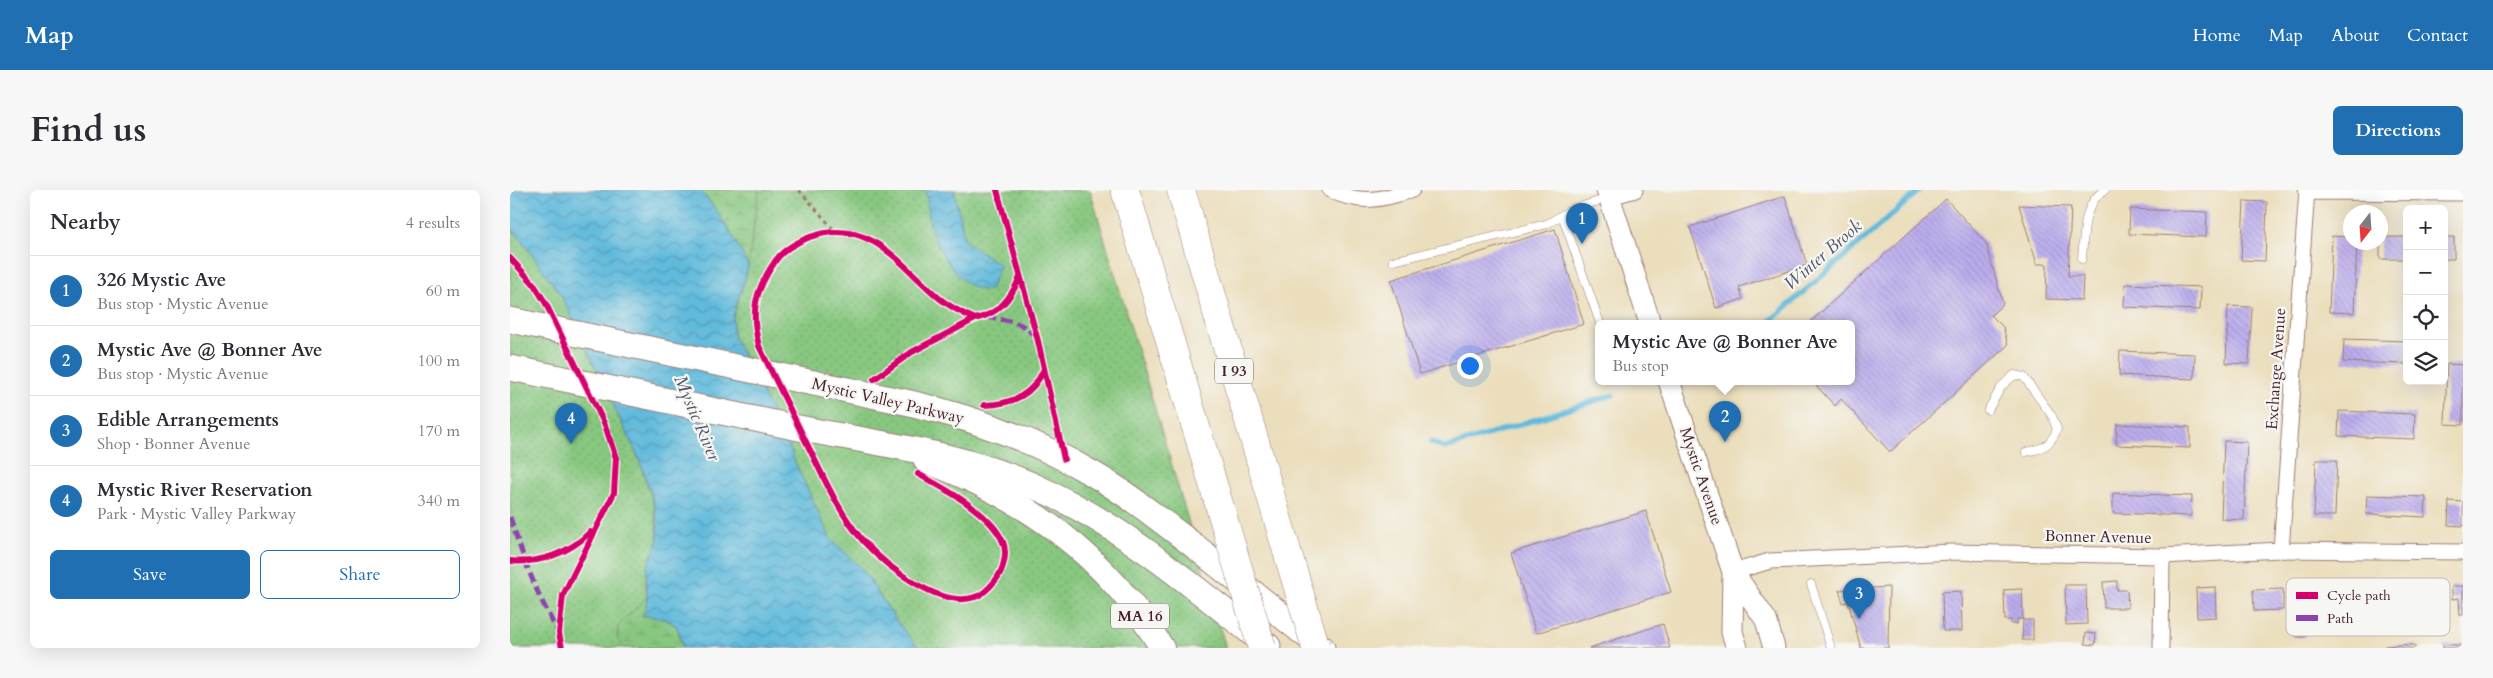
<!DOCTYPE html>
<html lang="en">
<head>
<meta charset="utf-8">
<style>
  body { margin:0; font-family:Cardo,serif; background:#f7f7f7; color:#2b2b33 }
  .controls { position:absolute; right:15px; top:15px; display:grid; overflow:hidden; border-radius:8px; box-shadow:0 5px 20px #0002 }
  .controls button { width:45px; height:45px; display:grid; place-items:center; padding:0; border:0; border-bottom:1px solid #e1e1e2; background:#fff; color:#2b2b33; font:25px sans-serif }
  .compass { position:absolute; left:1833px; top:15px; width:45px; height:45px; border-radius:50%; background:#fff; box-shadow:0 5px 20px #0002; rotate:197deg }
  .you { position:absolute; left:959px; top:175px; width:18px; height:18px; margin:-12px; border:4px solid #fff; border-radius:50%; background:#1a73e8; box-shadow:0 0 0 8px #1a73e833 }
  .badge { display:grid; place-items:center; width:32px; height:32px; border-radius:50%; background:#1f6fb2; color:#fff; font-size:16px; font-weight:700 }
  .pin { position:absolute; translate:-50% -41px; filter:drop-shadow(0 1px 2px #0008) }
  .pin::after { content:''; position:absolute; top:26px; width:18px; height:15px; background:inherit; clip-path:polygon(0 0,100% 0,50% 100%) }
  .popup { position:absolute; left:1085px; top:130px; width:260px; height:65px; box-sizing:border-box; display:grid; place-content:center; border-radius:8px; background:#fff; filter:drop-shadow(0 1px 4px #0005); font-size:16px; white-space:nowrap; color:#7c7c81 }
  .popup b { font-size:19px; color:#2b2b33 }
  .popup::after { content:''; position:absolute; left:50%; top:100%; margin-left:-10px; border:10px solid transparent; border-top-color:#fff }
  .list { margin:0; padding:0; list-style:none }
  h2 { display:flex; justify-content:space-between; align-items:center; height:65px; margin:0; padding:0 20px; font-size:21px }
  h2 small { font-size:16px; font-weight:400; color:#7c7c81 }
  .list li { display:grid; grid-template-columns:32px 1fr auto; gap:15px; align-items:center; box-sizing:border-box; height:70px; padding:0 20px; border-top:1px solid #e1e1e2 }
  .list b { display:block; font-size:19px; white-space:nowrap }
  .list p { margin:0; font-size:16px; white-space:nowrap; color:#7c7c81 }
  .list em { font-size:16px; font-style:normal; color:#7c7c81 }
  .actions { display:flex; gap:10px; padding:15px 20px }
  .actions a { flex:1; padding:11px 0; border:1px solid #1f6fb2; border-radius:8px; text-align:center; font-size:18px; color:#1f6fb2 }
  .actions .main { background:#1f6fb2; color:#fff }
  .icon { flex:none; width:28px; height:28px; fill:none; stroke:currentColor; stroke-width:2; stroke-linecap:round; stroke-linejoin:round }
  .map { position:relative; flex:none; width:1953px; height:458px; overflow:hidden; border-radius:8px }
  header { display:flex; align-items:center; gap:30px; box-sizing:border-box; height:70px; padding:0 25px; background:#1f6fb2; color:#fff }
  header strong { font-size:24px }
  nav { display:flex; gap:28px; margin-inline-start:auto; font-size:18px }
  .intro { display:flex; align-items:center; justify-content:space-between; box-sizing:border-box; height:120px; padding:0 30px }
  h1 { margin:0; font-size:35px }
  .button { padding:12px 22px; border-radius:8px; background:#1f6fb2; color:#fff; font-size:18px; font-weight:700 }
  main { display:flex; gap:30px; padding:0 30px }
  aside { flex:1; background:#fff; border-radius:8px; box-shadow:0 5px 20px #0002 }
  .map>svg:first-child { display:block }
  .grass { fill:url(#grass-dots); stroke:#687355 }
  .wetland { fill:url(#wetland-marsh); stroke:#687355 }
  .water { fill:url(#water-waves); stroke:#546c84 }
  .lines { fill:none; stroke-linecap:round; stroke-linejoin:round }
  .stream { stroke:#5fbadc; stroke-width:5.5 }
  .building { fill:url(#building-back-hatch) }
  .service-casing { stroke:#9a7e74; stroke-width:9 }
  .minor-casing { stroke:#9a7e74; stroke-width:17 }
  .secondary-casing { stroke:#9a7e74; stroke-width:23 }
  .primary-casing { stroke:#9a7e74; stroke-width:26 }
  .trunk-casing { stroke:#9a7e74; stroke-width:27 }
  .motorway-casing { stroke:#9a7e74; stroke-width:29 }
  .path { stroke:#9a7e74; stroke-width:3; stroke-dasharray:4 4; stroke-linecap:butt }
  .service { stroke:#fff; stroke-width:8 }
  .minor { stroke:#fff; stroke-width:15 }
  .secondary { stroke:#fff; stroke-width:21 }
  .primary { stroke:#fff; stroke-width:24 }
  .trunk { stroke:#fff; stroke-width:25 }
  .motorway { stroke:#fff; stroke-width:28 }
  .motorway-bridge-casing { stroke:#9a7e74; stroke-width:29; stroke-linecap:butt }
  .motorway-bridge { stroke:#fff; stroke-width:28 }
  .quiet { stroke:#8e44ad; stroke-width:5; stroke-dasharray:10 5; stroke-linecap:butt }
  .cycleway-casing { stroke:#f6f6f2; stroke-width:9 }
  .cycleway { stroke:#d6006c; stroke-width:6 }
  .labels { text-anchor:middle; dominant-baseline:central; stroke-width:4.5; stroke-linejoin:round; paint-order:stroke }
  .shield { fill:#f6f6f2; stroke:#7e6067; stroke-width:1 }
  .shield-label { font-size:15px; font-weight:bold; fill:#4a1f2b }
  .street-label { font-size:16px; fill:#4a1f2b; stroke:#f6f6f2 }
  .water-label { font-size:18px; font-style:italic; fill:#515569; stroke:#f6f6f2 }
  .key { fill:#f6f6f2; stroke:#c2b6b6; stroke-width:1 }
  .key-label { font-size:14px; fill:#4a1f2b }
</style>
</head>
<body>
<header>
<strong>Map</strong>
<nav><a>Home</a><a>Map</a><a>About</a><a>Contact</a></nav>
</header>
<div class="intro"><h1>Find us</h1><a class="button">Directions</a></div>
<main>
<aside>
<h2>Nearby<small>4 results</small></h2>
<ul class="list">
<li><span class="badge">1</span><div><b>326 Mystic Ave</b><p>Bus stop · Mystic Avenue</p></div><em>60 m</em></li>
<li><span class="badge">2</span><div><b>Mystic Ave @ Bonner Ave</b><p>Bus stop · Mystic Avenue</p></div><em>100 m</em></li>
<li><span class="badge">3</span><div><b>Edible Arrangements</b><p>Shop · Bonner Avenue</p></div><em>170 m</em></li>
<li><span class="badge">4</span><div><b>Mystic River Reservation</b><p>Park · Mystic Valley Parkway</p></div><em>340 m</em></li>
</ul>
<div class="actions"><a class="main">Save</a><a>Share</a></div>
</aside>
<div class="map">
<svg width="1953" height="458" viewBox="0 0 1953 458">
  <defs>
    <pattern id="grass-dots" width="8" height="8" patternUnits="userSpaceOnUse" patternTransform="scale(1.25)"><rect width="8" height="8" fill="#87c77f"/><path d="M2 2h.1M6 6h.1" fill="none" stroke="#76aa6e" stroke-width="1.8" stroke-linecap="round"/></pattern>
    <pattern id="wetland-marsh" width="20" height="14" patternUnits="userSpaceOnUse" patternTransform="scale(1.25)"><rect width="20" height="14" fill="#87c77f"/><path d="M1 5h8M5 5V1M11 12h8M15 12V8" fill="none" stroke="#76aa6e"/></pattern>
    <pattern id="water-waves" width="16" height="10" patternUnits="userSpaceOnUse" patternTransform="scale(1.25)"><rect width="16" height="10" fill="#5fbadc"/><path d="M0 5q4-4 8 0t8 0" fill="none" stroke="#5097b3"/></pattern>
    <pattern id="building-back-hatch" width="6" height="6" patternUnits="userSpaceOnUse" patternTransform="scale(1.25)"><rect width="6" height="6" fill="#bbaded"/><path d="M-1 5l2 2M0 0l6 6M5-1l2 2" fill="none" stroke="#a294cb"/></pattern>
  </defs>
  <rect width="100%" height="100%" fill="#f6f6f2"/>
  <filter id="ink" filterUnits="userSpaceOnUse"><feTurbulence type="fractalNoise" baseFrequency=".02" numOctaves="2"/><feDisplacementMap in="SourceGraphic" scale="10" xChannelSelector="R" yChannelSelector="G"/><feConvolveMatrix kernelMatrix="1 2 1 2 8 2 1 2 1" color-interpolation-filters="sRGB"/></filter>
  <filter id="wash" filterUnits="userSpaceOnUse"><feTurbulence type="fractalNoise" baseFrequency=".0096" numOctaves="4" result="noise"/><feDisplacementMap in="SourceGraphic" scale="20" xChannelSelector="R" yChannelSelector="G"/><feGaussianBlur stdDeviation="1.12" result="paint"/><feColorMatrix in="noise" values="0 0 0 0 0 0 0 0 0 0 0 0 0 0 0 0 0 1.4 0 .05"/><feComposite in="paint" operator="in"/></filter>
  <g filter="url(#wash)">
    <rect width="100%" height="100%" fill="#ebdebc"/>
    <!-- grass -->
    <path class="grass" d="M 190,0 L 415,0 L 444,78 L 448,84 L 480,100 L 490,75 L 455,51 L 444,0 L 580,0 L 716,458 L 409,458 L 406,456 L 388,433 L 353,380 L 320,348 L 285,272 L 278,252 L 224,148 C 218,122 234,101 238,76 Z
      M 0,39 L 8,45 L 51,105 L 128,267 L 144,316 L 148,347 L 146,360 L 141,365 L 136,396 L 138,413 L 173,458 L 0,458 Z"/>
    <!-- wetland -->
    <path class="wetland" d="M 190,0 L 249,0 L 238,76 C 225,49 210,23 190,0 Z
      M 138,406 L 138,413 L 144,427 L 155,429 L 167,436 L 173,458 L 113,458 L 107,446 L 108,436 Z"/>
    <!-- water -->
    <path class="water" d="M 0,0 L 190,0 C 210,23 225,49 238,76 C 234,101 218,122 224,148 L 278,252 L 285,272 L 320,348 L 353,380 L 388,433 L 409,458 L 173,458 L 167,436 L 155,429 L 133,425 C 141,406 134,398 137,379 C 139,367 148,359 148,347 C 149,321 137,292 128,267 L 51,105 L 8,45 L 0,39 Z
      M 415,0 L 444,0 L 455,51 L 490,75 L 480,100 C 453,104 428,61 421,39 C 418,26 418,13 415,0 Z"/>
    <g class="lines">
      <!-- stream -->
      <path class="stream" d="M 1258,133 L 1410,0
        M 921,252 L 935,258 L 1103,205"/>
    </g>
    <g id="blocks">
      <!-- building -->
      <path class="building" d="M 1275,6 L 1297,75 L 1229,97 L 1233,109 L 1206,118 L 1180,37 Z
        M 1436,9 L 1476,53 L 1493,114 L 1481,125 L 1493,137 L 1498,155 L 1380,262 L 1331,209 L 1325,216 L 1302,191 L 1341,191 L 1341,133 L 1299,133 Z
        M 1734,11 L 1757,12 L 1755,71 L 1731,70 Z
        M 1509,15 L 1561,17 L 1558,86 L 1573,86 L 1572,110 L 1536,109 L 1537,74 L 1527,74 Z
        M 1620,19 L 1697,22 L 1696,47 L 1619,44 Z
        M 1045,39 L 1074,134 L 910,184 L 881,90 Z
        M 1822,46 L 1840,47 L 1840,52 L 1847,52 L 1844,123 L 1819,122 Z
        M 1870,47 L 1897,47 L 1897,69 L 1870,69 Z
        M 1934,47 L 1944,47 L 1944,69 L 1934,69 Z
        M 1615,94 L 1691,97 L 1690,120 L 1614,117 Z
        M 1718,116 L 1742,117 L 1739,174 L 1716,173 Z
        M 1834,149 L 1897,151 L 1897,174 L 1833,172 Z
        M 1610,161 L 1685,164 L 1684,189 L 1609,185 Z
        M 1937,174 L 1953,175 L 1953,235 L 1935,234 Z
        M 1829,221 L 1905,224 L 1904,249 L 1828,246 Z
        M 1607,234 L 1680,237 L 1680,258 L 1606,255 Z
        M 1714,251 L 1737,252 L 1734,330 L 1711,329 Z
        M 1806,270 L 1827,270 L 1825,326 L 1804,326 Z
        M 1603,303 L 1682,306 L 1681,326 L 1603,323 Z
        M 1857,305 L 1916,307 L 1915,327 L 1856,324 Z
        M 1939,311 L 1953,312 L 1953,336 L 1938,335 Z
        M 1136,321 L 1161,402 L 1026,443 L 1001,363 Z
        M 1607,391 L 1607,400 L 1617,400 L 1618,418 L 1594,418 L 1593,392 Z
        M 1915,394 L 1916,412 L 1894,413 L 1893,395 Z
        M 1555,395 L 1576,395 L 1577,434 L 1556,435 Z
        M 1868,396 L 1869,418 L 1850,419 L 1849,397 Z
        M 1942,396 L 1953,396 L 1953,425 L 1950,425 L 1949,408 L 1942,409 Z
        M 1379,397 L 1378,458 L 1351,458 L 1338,412 L 1333,413 L 1329,400 Z
        M 1705,397 L 1706,427 L 1687,428 L 1686,398 Z
        M 1800,397 L 1825,397 L 1826,419 L 1814,420 L 1815,430 L 1805,430 L 1805,418 L 1801,418 Z
        M 1512,399 L 1513,429 L 1507,429 L 1507,434 L 1501,434 L 1501,430 L 1495,430 L 1494,400 Z
        M 1773,399 L 1773,420 L 1744,421 L 1743,400 Z
        M 1451,401 L 1452,441 L 1433,441 L 1432,402 Z
        M 1786,426 L 1795,426 L 1795,447 L 1786,447 Z
        M 1513,430 L 1523,430 L 1523,450 L 1512,450 Z
        M 1153,434 L 1160,458 L 1079,458 Z
        M 1576,443 L 1586,444 L 1585,455 L 1575,454 Z
        M 1888,455 L 1905,455 L 1905,458 L 1875,458 L 1875,456 Z
        M 1933,455 L 1950,455 L 1950,458 L 1933,458 Z"/>
    </g>
  </g>
  <g filter="url(#ink)">
    <use href="#blocks" fill-opacity="0" stroke="#9a7e74" stroke-width="1"/>
    <g class="lines">
      <!-- service casing -->
      <g class="service-casing">
        <path id="service" d="M 1052,25 L 1090,133
          M 1572,69 C 1574,47 1572,13 1595,0
          M 883,71 L 1037,34 L 1062,19 L 1099,8
          M 1478,220 L 1492,196 L 1504,185 L 1514,187 L 1542,226 L 1547,239 C 1541,255 1533,259 1516,262
          M 1301,394 L 1321,458"/>
      </g>
      <!-- minor casing -->
      <g class="minor-casing">
        <path id="minor" d="M 820,0 C 850,15 872,10 902,0
          M 1796,2 L 1953,3
          M 1100,7 L 1125,0
          M 1771,360 L 1797,0
          M 1223,382 L 1260,371 L 1441,362 L 1652,366 L 1771,360 L 1953,362
          M 1651,458 L 1652,366"/>
      </g>
      <!-- secondary casing -->
      <g class="secondary-casing">
        <path id="secondary" d="M 1097,0 L 1140,133
          M 1159,191 L 1223,382 L 1256,430 L 1264,458
          M 1223,382 L 1222,442 L 1227,458"/>
      </g>
      <!-- primary casing -->
      <g class="primary-casing">
        <path id="primary" d="M 416,271 C 516,308 596,365 652,458"/>
      </g>
      <!-- trunk casing -->
      <g class="trunk-casing">
        <path id="trunk" d="M 0,130 L 400,213 C 464,228 526,251 583,284 C 618,304 650,330 682,354 C 725,389 769,423 812,458
          M 0,178 C 101,198 202,221 304,241 C 378,255 453,265 524,296 C 611,334 684,397 758,456"/>
      </g>
      <!-- motorway casing -->
      <g class="motorway-casing">
        <path id="motorway" d="M 615,0 L 706,304
          M 671,0 L 777,361"/>
      </g>
      <!-- path -->
      <path class="path" d="M 289,0 L 326,42"/>
      <!-- service -->
      <use href="#service" class="service"/>
      <!-- minor -->
      <use href="#minor" class="minor"/>
      <!-- secondary -->
      <use href="#secondary" class="secondary"/>
      <!-- primary -->
      <use href="#primary" class="primary"/>
      <!-- trunk -->
      <use href="#trunk" class="trunk"/>
      <!-- motorway -->
      <use href="#motorway" class="motorway"/>
      <!-- motorway-bridge casing -->
      <g class="motorway-bridge-casing">
        <path id="motorway-bridge" d="M 706,304 L 752,458
          M 777,361 L 806,458"/>
      </g>
      <!-- motorway-bridge -->
      <use href="#motorway-bridge" class="motorway-bridge"/>
      <!-- quiet -->
      <path class="quiet" d="M 476,127 C 493,130 512,130 523,145
        M 0,327 C 13,368 27,405 48,442"/>
      <!-- cycleway casing -->
      <g class="cycleway-casing">
        <path id="cycleway" d="M 487,0 L 528,151 L 554,269
          M 0,68 L 23,93 L 35,112 L 95,235 L 106,268 L 104,303 L 53,405 L 49,443 L 52,458
          M 364,189 L 402,162 L 465,129 C 489,124 501,108 510,87
          M 474,215 C 503,214 523,205 534,179
          M 408,284 C 434,298 481,323 493,352 C 498,364 493,381 485,391 C 480,397 473,405 465,407 C 430,419 376,376 354,352 C 330,325 315,290 299,258 C 282,224 266,190 249,156 C 240,121 245,100 266,70 C 274,59 287,52 300,47 C 359,26 389,74 429,108 C 440,117 452,123 465,129
          M 0,371 C 29,374 60,363 80,342"/>
      </g>
      <!-- cycleway -->
      <use href="#cycleway" class="cycleway"/>
    </g>
  </g>
  <g class="labels">
    <!-- shield labels -->
    <g class="shield">
      <rect x="705" y="168.5" width="38" height="25" rx="4"/>
      <rect x="601" y="413.5" width="58" height="25" rx="4"/>
    </g>
    <g class="shield-label">
      <text x="724" y="181">I 93</text>
      <text x="630" y="426">MA 16</text>
    </g>
    <!-- street labels -->
    <g class="street-label">
      <text transform="translate(1766 179) rotate(-86)">Exchange Avenue</text>
      <text transform="translate(378 211) rotate(13)">Mystic Valley Parkway</text>
      <text transform="translate(1191 286) rotate(71)">Mystic Avenue</text>
      <text transform="translate(1588 347) rotate(1)">Bonner Avenue</text>
    </g>
    <!-- water labels -->
    <g class="water-label">
      <text transform="translate(1313 65) rotate(-41)">Winter Brook</text>
      <text transform="translate(187 228) rotate(67)">Mystic River</text>
    </g>
  </g>
  <!-- legend -->
  <rect x="1776" y="388" width="164" height="58" rx="8" class="key"/>
  <rect x="1786" y="402" width="22" height="7" fill="#d6006c"/>
  <rect x="1786" y="425" width="22" height="6" fill="#8e44ad"/>
  <g class="key-label">
    <text x="1817" y="410">Cycle path</text>
    <text x="1817" y="433">Path</text>
  </g>
</svg>
<div class="controls">
<button>+</button>
<button>−</button>
<button><svg class="icon" aria-label="locate" viewBox="0 0 24 24"><circle cx="12" cy="12" r="6"/><path d="M12 2v4M12 18v4M2 12h4M18 12h4"/></svg></button>
<button><svg class="icon" aria-label="layers" viewBox="0 0 24 24"><path d="M12 4l9 5-9 5-9-5zM3 14l9 5 9-5"/></svg></button>
</div>
<svg class="compass" viewBox="-18 -18 36 36"><path d="M0-13l5 13h-10z" fill="#e53935"/><path d="M0 13l5-13h-10z" fill="#7c7c81"/></svg>
<div class="you"></div>
<div class="pin badge" style="left:1072px;top:54px">1</div>
<div class="pin badge" style="left:1215px;top:252px">2</div>
<div class="popup"><b>Mystic Ave @ Bonner Ave</b>Bus stop</div>
<div class="pin badge" style="left:1349px;top:429px">3</div>
<div class="pin badge" style="left:61px;top:254px">4</div>
</div>
</main>
</body>
</html>
